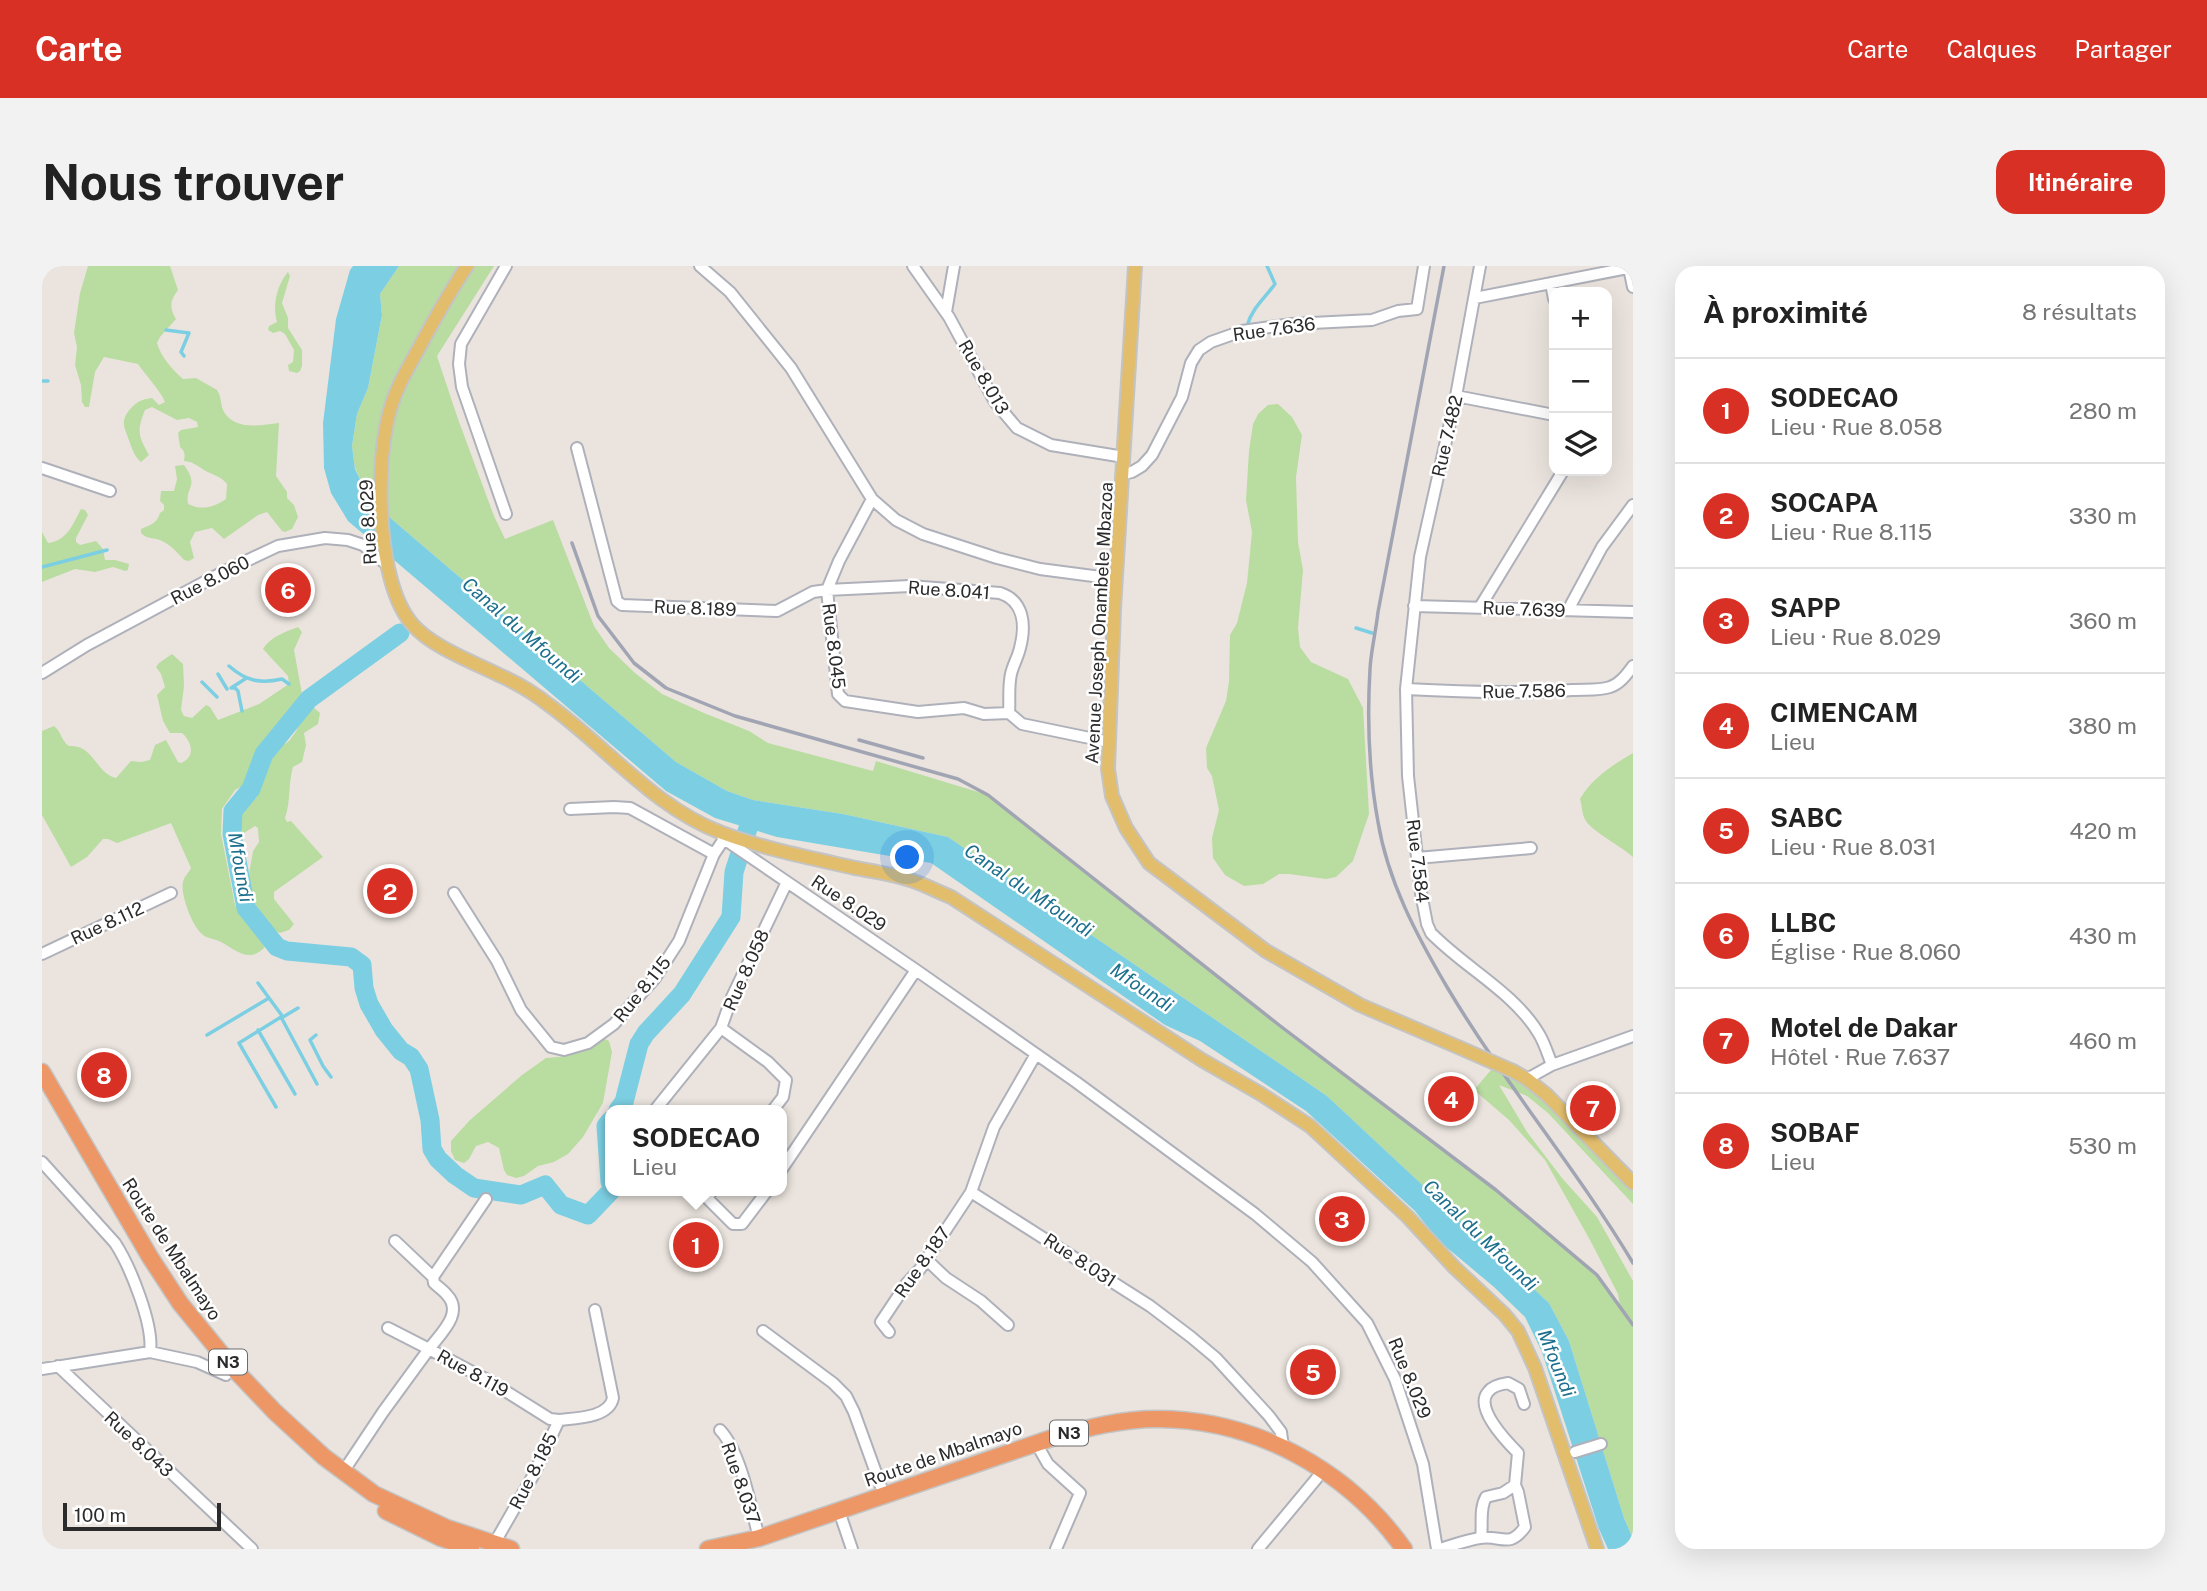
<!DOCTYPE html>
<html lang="fr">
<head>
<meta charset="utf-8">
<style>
  body { margin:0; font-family:"Public Sans",sans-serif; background:#f2f2f2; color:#222 }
  .controls { position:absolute; right:21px; top:21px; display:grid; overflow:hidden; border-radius:14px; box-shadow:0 7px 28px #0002 }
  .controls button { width:63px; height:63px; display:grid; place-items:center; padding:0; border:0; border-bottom:2px solid #e0e0e0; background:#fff; color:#222; font:35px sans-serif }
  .scale { position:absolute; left:21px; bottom:18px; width:158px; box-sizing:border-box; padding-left:7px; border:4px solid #2b2b2b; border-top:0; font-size:19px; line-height:24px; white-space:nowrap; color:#2b2b2b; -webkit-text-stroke:5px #fff; paint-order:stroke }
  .you { position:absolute; left:866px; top:592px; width:24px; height:24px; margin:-18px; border:5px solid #fff; border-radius:50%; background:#1a73e8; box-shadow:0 0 0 10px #1a73e833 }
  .badge { display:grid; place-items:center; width:46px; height:46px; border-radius:50%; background:#d93025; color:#fff; font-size:23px; font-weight:700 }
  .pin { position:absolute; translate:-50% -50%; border:4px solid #fff; box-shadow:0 2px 7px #0006 }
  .popup { position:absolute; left:563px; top:839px; width:182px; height:91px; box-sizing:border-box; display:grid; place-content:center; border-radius:14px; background:#fff; filter:drop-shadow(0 2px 5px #0005); font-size:23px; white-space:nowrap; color:#767676 }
  .popup b { font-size:26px; color:#222 }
  .popup::after { content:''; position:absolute; left:50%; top:100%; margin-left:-14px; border:14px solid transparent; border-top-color:#fff }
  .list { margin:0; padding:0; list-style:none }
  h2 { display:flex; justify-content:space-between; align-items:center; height:91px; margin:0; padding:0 28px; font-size:30px }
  h2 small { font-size:23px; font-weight:400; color:#767676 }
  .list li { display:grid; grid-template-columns:46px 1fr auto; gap:21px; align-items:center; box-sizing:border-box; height:105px; padding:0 28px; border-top:2px solid #e0e0e0 }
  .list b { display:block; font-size:26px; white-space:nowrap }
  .list p { margin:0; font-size:23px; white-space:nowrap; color:#767676 }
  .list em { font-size:23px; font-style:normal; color:#767676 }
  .icon { flex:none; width:38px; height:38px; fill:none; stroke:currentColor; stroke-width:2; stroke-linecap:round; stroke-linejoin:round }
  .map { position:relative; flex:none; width:1591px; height:1283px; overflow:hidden; border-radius:21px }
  header { display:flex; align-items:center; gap:42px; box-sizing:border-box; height:98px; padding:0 35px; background:#d93025; color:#fff }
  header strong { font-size:33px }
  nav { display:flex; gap:38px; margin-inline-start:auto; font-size:24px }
  .intro { display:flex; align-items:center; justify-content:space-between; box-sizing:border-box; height:168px; padding:0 42px }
  h1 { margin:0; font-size:49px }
  .button { padding:18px 32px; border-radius:21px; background:#d93025; color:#fff; font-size:24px; font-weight:700 }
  main { display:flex; gap:42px; padding:0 42px }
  aside { flex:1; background:#fff; border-radius:21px; box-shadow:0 7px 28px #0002 }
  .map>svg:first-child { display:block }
  .green { fill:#b9dca1 }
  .water { fill:#7ccfe2 }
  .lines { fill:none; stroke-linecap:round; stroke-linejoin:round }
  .stream { stroke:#7ccfe2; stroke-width:3.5 }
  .river { stroke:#7ccfe2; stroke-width:19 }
  .minor-casing { stroke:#afb1ba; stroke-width:14 }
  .major-casing { stroke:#c4c4c4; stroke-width:16 }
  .highway-casing { stroke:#c4c4c4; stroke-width:19 }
  .minor { stroke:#fff; stroke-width:10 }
  .major { stroke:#e2bd6c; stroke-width:12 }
  .highway { stroke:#ed9767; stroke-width:16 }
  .rail { stroke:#a1a5b3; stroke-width:3.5 }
  .major-bridge-casing { stroke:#c4c4c4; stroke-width:16; stroke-linecap:butt }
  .major-bridge { stroke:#e2bd6c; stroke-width:12 }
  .labels { text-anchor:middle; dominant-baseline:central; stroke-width:5; stroke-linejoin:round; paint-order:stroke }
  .shield { fill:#fff; stroke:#6b6b6b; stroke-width:2 }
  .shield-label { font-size:16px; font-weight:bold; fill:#2b2b2b }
  .street-label { font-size:18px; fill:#2b2b2b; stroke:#fff }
  .water-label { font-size:19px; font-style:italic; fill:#1c6f8d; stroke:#fff }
</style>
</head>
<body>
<header>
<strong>Carte</strong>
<nav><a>Carte</a><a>Calques</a><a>Partager</a></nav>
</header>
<div class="intro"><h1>Nous trouver</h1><a class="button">Itinéraire</a></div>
<main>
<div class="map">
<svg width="1591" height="1283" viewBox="0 0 1591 1283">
  <rect width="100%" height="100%" fill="#ebe4de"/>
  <!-- green -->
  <path class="green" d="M 46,0 L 128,0 L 136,24 C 128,35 127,41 134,53 L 118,71 L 115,77 C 119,91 130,103 141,113 L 154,112 L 175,124 C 180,131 178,139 182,146 C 194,165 219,159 237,157 L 234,210 L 245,226 L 245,232 L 252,239 L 256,251 L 250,263 L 243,266 L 240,265 L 225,246 L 216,249 L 182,273 L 170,262 L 153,266 L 148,276 L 152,292 L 147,295 L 142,294 C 136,287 129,279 120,275 C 112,271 106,274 99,267 L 99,263 C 109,259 115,257 118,247 L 122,244 L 122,239 L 118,235 L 119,225 L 132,225 L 135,213 L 133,200 L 142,199 C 158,221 143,220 146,238 C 160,245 172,241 184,233 L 185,218 C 177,208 168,209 159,202 C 152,198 151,196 142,195 C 143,188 143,185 138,181 L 136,167 L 139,164 L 156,161 L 155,156 L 147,152 L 135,154 L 110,141 L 103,144 C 94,166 97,171 107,189 L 99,196 C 93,191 91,185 88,177 C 82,160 77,155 90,141 C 96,135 101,133 110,132 L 117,139 L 123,136 C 120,127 103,108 96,98 L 62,91 L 53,106 L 47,141 L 43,141 L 40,136 L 39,119 L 33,99 L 35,81 L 32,67 L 38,27 Z
    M 357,0 L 452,0 L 395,90 L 416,153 L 452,250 L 463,273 L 511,254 L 552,360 L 567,382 L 593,407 L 620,428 L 662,447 L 707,465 L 726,477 L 831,505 L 834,495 L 946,529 L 1237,759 L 1454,924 L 1555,1009 L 1578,1040 L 1576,1028 L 1548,974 L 1503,894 L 1467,854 L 1432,824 L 1454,798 L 1471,805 L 1591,917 L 1591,938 L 1506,847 L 1485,830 L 1457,819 L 1485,866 L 1520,912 L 1555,951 L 1591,1015 L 1591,1273 L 1582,1252 L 1527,1075 L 1507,1037 L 1285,830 L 906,571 L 801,548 L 711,534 L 685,525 L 634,496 L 339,244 L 323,223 L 313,202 L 310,180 L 315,148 L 326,122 L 340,49 L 338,28 Z
    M 246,6 L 248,10 L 240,37 L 246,52 L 246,62 L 260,84 L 260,100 L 258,105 L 255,107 L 247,105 L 246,99 L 251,96 L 252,84 L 243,68 L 238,65 L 231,67 L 226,64 L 227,60 L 235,56 C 230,39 235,19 246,6 Z
    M 1236,138 L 1250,151 L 1260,169 L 1254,211 L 1256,276 L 1261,304 L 1256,362 L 1258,381 L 1269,396 L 1306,413 L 1321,442 L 1327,548 L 1311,595 L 1294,611 L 1284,613 L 1247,608 L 1237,608 L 1221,618 L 1202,620 L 1183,609 L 1171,592 L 1170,572 L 1177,544 L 1170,510 L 1165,502 L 1164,482 L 1184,435 L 1187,415 L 1188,369 L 1195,357 L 1205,317 L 1210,266 L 1204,234 L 1207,185 L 1211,158 L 1216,148 L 1226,139 Z
    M 39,243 L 43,244 L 46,249 L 34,272 L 34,276 L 38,279 L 54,275 L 61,283 L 63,294 L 73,294 L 87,298 L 86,304 L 83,305 L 71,301 L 53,306 L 33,303 L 0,316 L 0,266 L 6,277 C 25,275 31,258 39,243 Z
    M 256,361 L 260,366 L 252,384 L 260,428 L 242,463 L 221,479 L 204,518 L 193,524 L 180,543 L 179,568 L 193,639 L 222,676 L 223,681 C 207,698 194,684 179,676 C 172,672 164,673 159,667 C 150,659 138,628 141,616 C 142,610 147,607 149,602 L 129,557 L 75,577 L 66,573 L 61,573 L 45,591 L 29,601 L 0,549 L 0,465 L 12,460 C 20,466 19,475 27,480 C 52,478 53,507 74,512 L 89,495 L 99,496 L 108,494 L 113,479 L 124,474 L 136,496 L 139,497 C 154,491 150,476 140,467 L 128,467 L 121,455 L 115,429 L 123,421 L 119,408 L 114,401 L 117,397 L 130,388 L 141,398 L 142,420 L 139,444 L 142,450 L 150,452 L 164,439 L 168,441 L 176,454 L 217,438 L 247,418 L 246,410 L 221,383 C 228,371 243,366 256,361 Z
    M 271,441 L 278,447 L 276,458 L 262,467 L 264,479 L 260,496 L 251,501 C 246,518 249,535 243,552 L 245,556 L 249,555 L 281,591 L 232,626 L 232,633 L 252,658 L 247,664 L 238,667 L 229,663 L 210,633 L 207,608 L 211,585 L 217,576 L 216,562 L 213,560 L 202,567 L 197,564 L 196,549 L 215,531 L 229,487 L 247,475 L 253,467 L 266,444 Z
    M 1591,487 L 1591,591 C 1580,581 1550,565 1544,555 C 1540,550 1540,539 1538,533 C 1549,513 1572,498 1591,487 Z
    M 563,773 L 567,775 L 570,786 L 561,837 L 541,871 L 526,888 L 512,896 L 496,900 L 482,910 L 474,912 L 465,909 L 462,904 L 457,882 L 446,876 L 434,880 L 427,893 L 422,897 L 413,894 L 409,885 L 409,875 L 428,854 L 480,809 L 504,792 L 526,790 Z"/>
  <!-- water -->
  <path class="water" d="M 311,0 L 357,0 L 338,28 L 340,49 L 326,122 L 315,148 L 310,180 L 313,203 L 323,223 L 339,244 L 634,496 L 685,525 L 711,534 L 801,548 L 906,571 L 1285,830 L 1507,1037 L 1527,1075 L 1582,1252 L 1591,1273 L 1591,1283 L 1566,1283 L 1557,1263 L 1500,1086 L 1483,1051 L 1452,1021 L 1397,975 L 1373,945 L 1264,845 L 1158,775 L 1123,759 L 889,597 L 735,571 L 673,552 L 624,525 L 306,255 L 289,227 L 282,202 L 281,157 L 294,53 L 308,4 Z"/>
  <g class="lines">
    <!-- stream -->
    <path class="stream" d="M 1205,60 C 1210,42 1223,32 1233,18 L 1225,0
      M 124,64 L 147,67 L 139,86 L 142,90
      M 0,115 L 6,115
      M 0,301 L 65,284
      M 1314,362 L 1330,367
      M 187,400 C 204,415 218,418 240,413 L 247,418
      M 176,408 L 185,423
      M 160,416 L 175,431
      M 200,445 L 196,425 L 193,422 L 189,422 L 203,413
      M 216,717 L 241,751 L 256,742
      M 216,764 L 253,828
      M 165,769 L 227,732
      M 274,769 L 268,774 L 281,800 L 289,811
      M 234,841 L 197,777 L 239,751 L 275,818"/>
    <!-- river -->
    <path class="river" d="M 358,367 L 267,433 L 222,488 L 209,523 L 191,545 L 190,568 L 204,642 L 235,681 L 245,685 L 309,691 L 320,699 L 322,722 L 327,738 L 342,764 L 359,785 L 369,791 L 377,803 L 388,854 L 390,883 L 396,893 L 413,909 L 432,922 L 479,929 L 503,919 L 519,939 L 546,949 L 569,925
      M 576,844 L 582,836 L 597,778 L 604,767 L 640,728 L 689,651 L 692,606 L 710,550 L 722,553
      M 568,855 L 564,860 L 568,916"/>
    <!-- minor casing -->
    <g class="minor-casing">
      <path id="minor" d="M 658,0 L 688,26 L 749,102 L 830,233 L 854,254 L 881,268 L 955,292 L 998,303 L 1074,313
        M 871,0 L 907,51 L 953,136 L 975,162 L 1009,179 L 1082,191
        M 1438,0 L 1414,130 L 1378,291 L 1364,423 L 1366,510 L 1379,627 L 1385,658 L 1389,667 C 1423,702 1472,726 1497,768 C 1503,778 1506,789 1510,799
        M 1587,2 L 1591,21
        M 1509,17 L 1512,33
        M 1433,32 L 1591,1
        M 904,46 L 912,0
        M 1414,130 L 1512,149
        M 535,182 L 575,335 L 580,339 L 735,345 L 771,326 L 785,324 L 797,295 L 830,233
        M 0,202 L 68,225
        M 1081,208 L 1090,206 L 1100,200 L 1110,189 L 1140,131 L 1149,97 L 1157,84 L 1169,76 L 1200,65 L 1250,58 L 1330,54 L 1356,45 L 1375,43 L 1382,0
        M 464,248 L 420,121 L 417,98 L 419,78 L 464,0
        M 1372,340 L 1591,346
        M 1438,341 L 1521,205
        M 1526,344 L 1560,281 L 1591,239
        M 0,407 L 45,379 L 185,304 L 236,280 L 283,272 L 306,274 L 321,279 L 343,297
        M 1364,423 C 1419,426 1475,428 1530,424 C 1542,423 1557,425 1568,421 C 1578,418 1585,408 1591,400
        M 967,447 L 942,448 L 922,442 L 876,446 L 803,435 L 796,428 L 785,324 L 868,320 L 958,327 C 982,335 984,359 978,382 C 976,391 971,399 969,408 C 966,421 968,435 967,447 L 980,458 L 1067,476
        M 528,543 L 572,541 L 588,542 L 672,588
        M 678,566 L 682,573 L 874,704 L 1034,816 L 1213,948 L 1270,996 L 1325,1057 L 1353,1113 L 1381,1198 L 1395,1283
        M 1375,592 L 1489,582
        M 412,627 L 455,695 L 479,744 L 509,781 L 522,784 L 546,777 L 572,758 L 613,712 L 637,675 L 672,588 L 682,573
        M 0,688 L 129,627
        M 994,788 L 952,861 L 929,926 L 1108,1040 L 1149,1071 L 1174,1092 L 1227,1150 L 1239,1166 L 1241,1181
        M 1485,813 L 1510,799 L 1591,770
        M 613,844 L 679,762
        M 731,844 L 741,831 L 744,814 L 726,796 L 679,762 L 690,731 L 745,616
        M 0,896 L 73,977 C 88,1000 112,1059 108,1086 L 155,1096 L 184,1109
        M 740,903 L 874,704
        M 670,925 L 665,932 L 691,958 L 700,958 L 725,925
        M 353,975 L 391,1011
        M 885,994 L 904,1012 L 939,1035 L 966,1059
        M 346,1062 L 387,1083 C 399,1067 422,1047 405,1029 C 401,1024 396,1021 392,1017 L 391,1011 L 444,933
        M 721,1065 L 791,1117 L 804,1130 L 812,1146 L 842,1229
        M 847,1066 L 839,1056 L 865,1017 L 878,1003 L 929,926
        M 16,1100 L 210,1283
        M 0,1103 L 108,1086
        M 678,1164 C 699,1186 709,1242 717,1272
        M 998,1184 L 1006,1198 L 1038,1227 L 1014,1283
        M 1533,1186 L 1559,1178
        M 301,1206 L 341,1146 L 387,1083 L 449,1116 L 508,1153 L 517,1154
        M 797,1245 L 810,1283
        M 1439,1271 C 1441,1258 1437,1243 1444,1231 L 1461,1227 L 1473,1219
        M 452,1278 L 492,1208 L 517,1154 C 534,1152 567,1152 571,1132 L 553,1044
        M 1216,1283 L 1275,1212
        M 1398,1283 C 1411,1279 1425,1274 1438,1272 C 1460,1269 1467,1283 1483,1261 L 1476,1226 L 1473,1219 L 1476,1187 C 1465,1176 1432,1142 1446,1126 C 1450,1120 1459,1118 1466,1117 L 1477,1123 L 1482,1138"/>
    </g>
    <!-- major casing -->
    <g class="major-casing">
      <path id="major" d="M 425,0 C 407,27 392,54 377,82 C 366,102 354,122 348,144 C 333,196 333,317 371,359 C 390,381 431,396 457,409 C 475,417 492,427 507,439 C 565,481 611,541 680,567 C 723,583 769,592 813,602 C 830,605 848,608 865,613 C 880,617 894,625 909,631 L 1160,794 L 1219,828 L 1268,860 L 1366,951 L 1412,1001 L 1462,1048 L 1476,1065 L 1493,1102 L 1555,1283
        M 1093,0 L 1072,343 L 1067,476 L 1066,503 L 1070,530 L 1084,562 L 1107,597 L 1224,685 L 1318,739 L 1416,781
        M 1471,805 L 1485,813 L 1505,829 L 1591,917"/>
    </g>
    <!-- highway casing -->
    <g class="highway-casing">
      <path id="highway" d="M 0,806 L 108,991 L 138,1037 L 191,1102 L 233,1146 L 282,1191 L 332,1228 L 405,1262 L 469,1283
        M 344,1245 L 399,1272 L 429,1282
        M 666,1283 L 717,1272 L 1010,1172 C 1044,1162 1079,1153 1115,1153 C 1213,1153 1306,1204 1362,1283"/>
    </g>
    <!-- minor -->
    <use href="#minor" class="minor"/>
    <!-- major -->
    <use href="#major" class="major"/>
    <!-- highway -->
    <use href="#highway" class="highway"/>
    <!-- rail -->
    <path class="rail" d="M 1402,0 L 1336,346 C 1334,365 1329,384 1328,403 C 1325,454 1327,507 1336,556 C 1346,616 1375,670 1405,721 C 1462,817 1534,902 1591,997
      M 530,277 L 556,350 L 592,397 L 624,422 L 693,450 L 916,513 L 946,529 L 1237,759 L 1454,924 L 1555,1009 L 1591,1059
      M 817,474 L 881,492"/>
    <!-- major-bridge casing -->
    <g class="major-bridge-casing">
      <path id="major-bridge" d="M 1416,781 L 1471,805"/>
    </g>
    <!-- major-bridge -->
    <use href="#major-bridge" class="major-bridge"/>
  </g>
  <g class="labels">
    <!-- shield labels -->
    <g class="shield">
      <rect x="167" y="1083.5" width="38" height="25" rx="5"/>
      <rect x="1008" y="1154.5" width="38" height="25" rx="5"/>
    </g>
    <g class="shield-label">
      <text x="186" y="1096">N3</text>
      <text x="1027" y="1167">N3</text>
    </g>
    <!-- street labels -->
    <g class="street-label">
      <text transform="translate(1232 63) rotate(-8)">Rue 7.636</text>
      <text transform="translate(942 111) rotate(60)">Rue 8.013</text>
      <text transform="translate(1405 170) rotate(-77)">Rue 7.482</text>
      <text transform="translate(326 256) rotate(-93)">Rue 8.029</text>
      <text transform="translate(168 314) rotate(-27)">Rue 8.060</text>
      <text transform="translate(907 324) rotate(4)">Rue 8.041</text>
      <text transform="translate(653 342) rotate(2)">Rue 8.189</text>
      <text transform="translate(1482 343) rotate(2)">Rue 7.639</text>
      <text transform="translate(1057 357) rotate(-87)">Avenue Joseph Onambele Mbazoa</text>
      <text transform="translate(792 380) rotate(83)">Rue 8.045</text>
      <text transform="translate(1482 425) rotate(-1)">Rue 7.586</text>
      <text transform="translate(1376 595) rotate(83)">Rue 7.584</text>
      <text transform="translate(807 637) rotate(34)">Rue 8.029</text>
      <text transform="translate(65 657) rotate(-25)">Rue 8.112</text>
      <text transform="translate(704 704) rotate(-66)">Rue 8.058</text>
      <text transform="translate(600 723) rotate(-51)">Rue 8.115</text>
      <text transform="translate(130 983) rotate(57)">Route de Mbalmayo</text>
      <text transform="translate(1038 994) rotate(33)">Rue 8.031</text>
      <text transform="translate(880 996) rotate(-55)">Rue 8.187</text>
      <text transform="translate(431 1107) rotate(29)">Rue 8.119</text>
      <text transform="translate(1368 1112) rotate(68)">Rue 8.029</text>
      <text transform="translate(97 1178) rotate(43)">Rue 8.043</text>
      <text transform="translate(901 1188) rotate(-19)">Route de Mbalmayo</text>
      <text transform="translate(491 1205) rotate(-63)">Rue 8.185</text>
      <text transform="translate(699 1217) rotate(71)">Rue 8.037</text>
    </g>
    <!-- water labels -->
    <g class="water-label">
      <text transform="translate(480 364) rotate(41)">Canal du Mfoundi</text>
      <text transform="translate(199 601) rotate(80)">Mfoundi</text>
      <text transform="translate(987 624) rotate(34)">Canal du Mfoundi</text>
      <text transform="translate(1100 721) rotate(34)">Mfoundi</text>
      <text transform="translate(1439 969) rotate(44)">Canal du Mfoundi</text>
      <text transform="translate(1515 1097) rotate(68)">Mfoundi</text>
    </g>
  </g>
</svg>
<div class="controls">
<button>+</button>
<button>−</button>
<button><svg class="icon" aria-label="layers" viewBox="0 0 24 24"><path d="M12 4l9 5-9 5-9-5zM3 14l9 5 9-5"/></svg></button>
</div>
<div class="scale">100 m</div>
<div class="you"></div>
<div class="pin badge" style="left:654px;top:979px">1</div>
<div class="popup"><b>SODECAO</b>Lieu</div>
<div class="pin badge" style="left:348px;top:625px">2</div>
<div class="pin badge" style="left:1300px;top:953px">3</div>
<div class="pin badge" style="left:1409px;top:833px">4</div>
<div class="pin badge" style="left:1271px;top:1106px">5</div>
<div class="pin badge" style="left:246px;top:324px">6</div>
<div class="pin badge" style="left:1551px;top:842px">7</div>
<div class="pin badge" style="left:62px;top:809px">8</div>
</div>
<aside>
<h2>À proximité<small>8 résultats</small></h2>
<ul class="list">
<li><span class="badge">1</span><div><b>SODECAO</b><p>Lieu · Rue 8.058</p></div><em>280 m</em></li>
<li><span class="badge">2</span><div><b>SOCAPA</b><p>Lieu · Rue 8.115</p></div><em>330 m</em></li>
<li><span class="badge">3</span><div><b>SAPP</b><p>Lieu · Rue 8.029</p></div><em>360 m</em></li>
<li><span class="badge">4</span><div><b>CIMENCAM</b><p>Lieu</p></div><em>380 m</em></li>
<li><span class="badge">5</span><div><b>SABC</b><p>Lieu · Rue 8.031</p></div><em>420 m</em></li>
<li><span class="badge">6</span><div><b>LLBC</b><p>Église · Rue 8.060</p></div><em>430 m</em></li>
<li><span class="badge">7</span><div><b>Motel de Dakar</b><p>Hôtel · Rue 7.637</p></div><em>460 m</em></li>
<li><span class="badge">8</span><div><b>SOBAF</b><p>Lieu</p></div><em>530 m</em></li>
</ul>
</aside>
</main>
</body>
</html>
